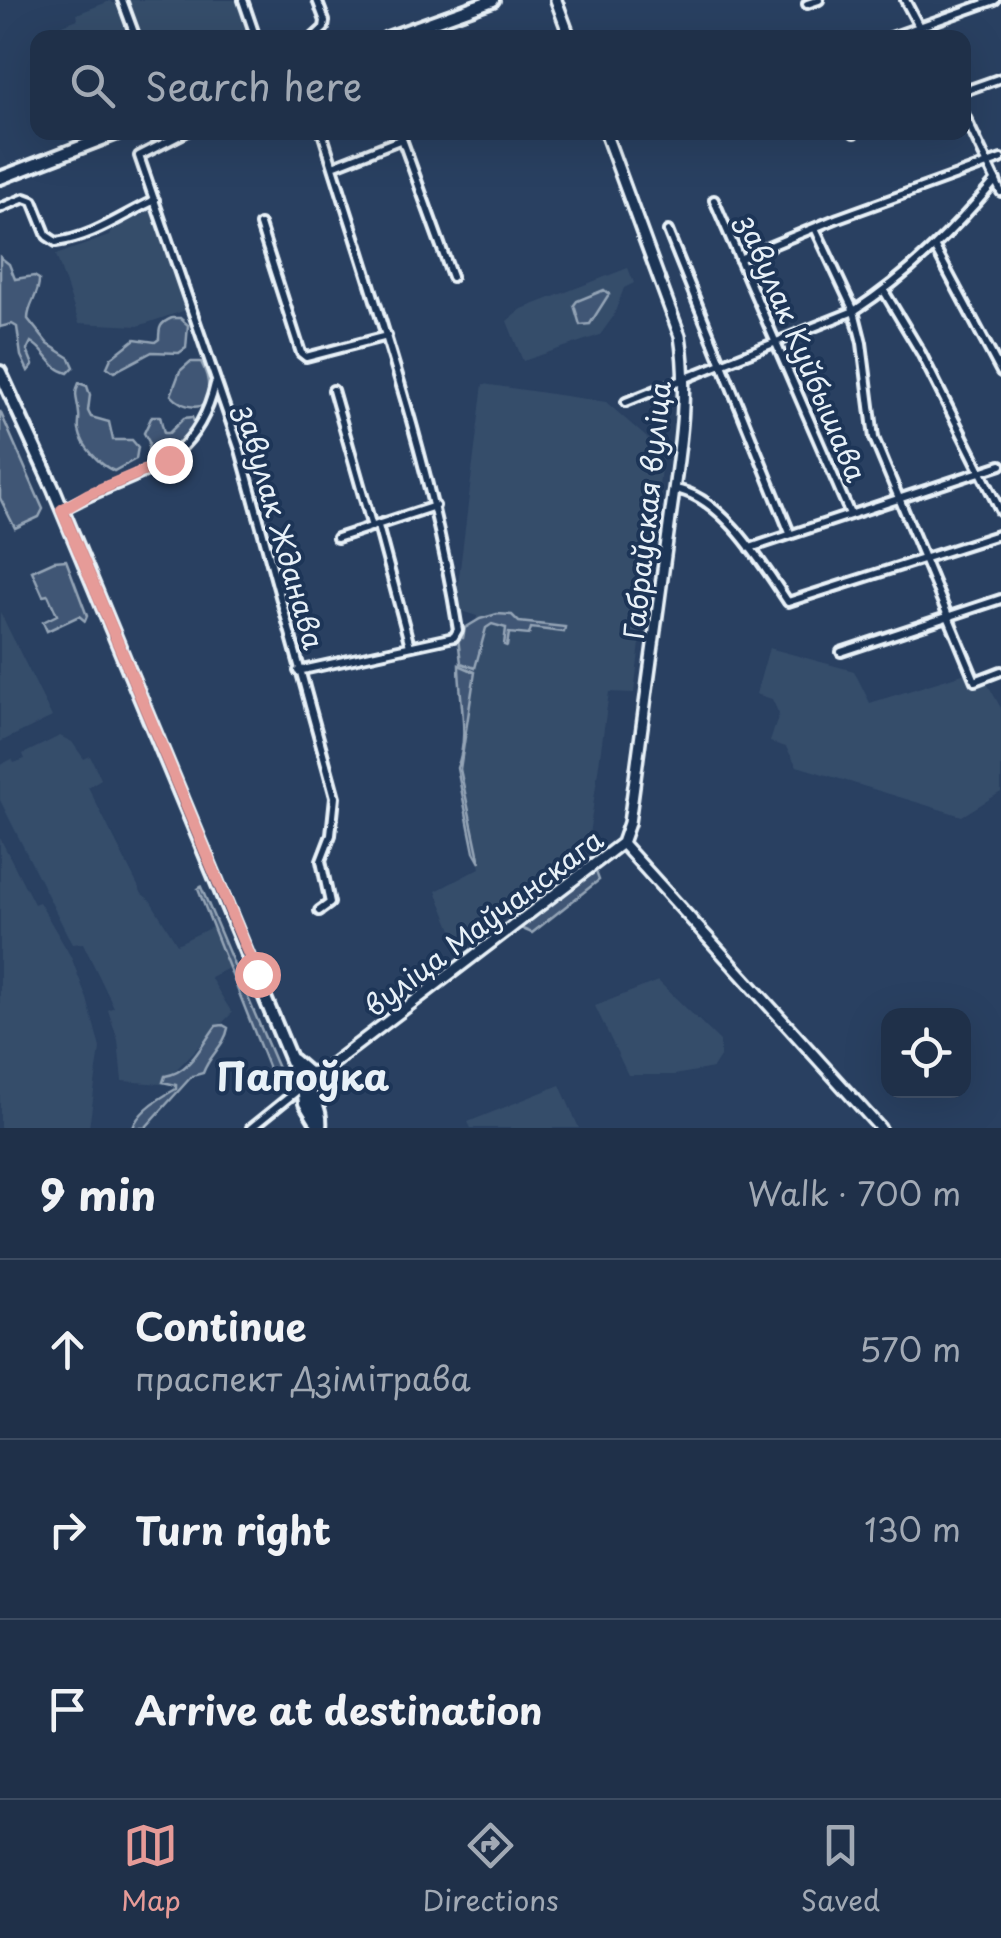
<!DOCTYPE html>
<html lang="en">
<head>
<meta charset="utf-8">
<style>
  body { margin:0; font-family:"Playpen Sans",sans-serif; background:#273850; color:#f1f3f6 }
  .controls { position:absolute; right:30px; bottom:30px; display:grid; overflow:hidden; border-radius:20px; box-shadow:0 10px 40px #0002 }
  .controls button { width:90px; height:90px; display:grid; place-items:center; padding:0; border:0; border-bottom:2px solid #3c4b61; background:#1f3049; color:#f1f3f6; font:50px sans-serif }
  .stop { position:absolute; width:30px; height:30px; margin:-22px; border:8px solid #e69b98; border-radius:50%; background:#fff }
  .stop.end { background:#e69b98; border-color:#fff; box-shadow:0 2px 10px #0008 }
  .list { margin:0; padding:0; list-style:none }
  h2 { display:flex; justify-content:space-between; align-items:center; height:130px; margin:0; padding:0 40px; font-size:42px }
  h2 small { font-size:32px; font-weight:400; color:#a1a9b4 }
  .list li { display:grid; grid-template-columns:65px 1fr auto; gap:30px; align-items:center; box-sizing:border-box; height:180px; padding:0 40px; border-top:2px solid #3c4b61 }
  .list b { display:block; font-size:38px; white-space:nowrap }
  .list p { margin:0; font-size:32px; white-space:nowrap; color:#a1a9b4 }
  .list em { font-size:32px; font-style:normal; color:#a1a9b4 }
  .icon { flex:none; width:55px; height:55px; fill:none; stroke:currentColor; stroke-width:2; stroke-linecap:round; stroke-linejoin:round }
  .map { position:relative; flex:none; width:1001px; height:1128px; overflow:hidden }
  .search { position:absolute; background:#1f3049; box-shadow:0 10px 40px #0002; left:30px; right:30px; top:30px; height:110px; display:flex; align-items:center; gap:25px; box-sizing:border-box; padding:0 35px; border-radius:20px; color:#a1a9b4; font-size:38px }
  .sheet { height:670px; background:#1f3049 }
  nav { display:flex; justify-content:space-around; align-items:center; box-sizing:border-box; height:140px; border-top:2px solid #3c4b61; background:#1f3049; font-size:28px; color:#a1a9b4 }
  nav a { display:grid; justify-items:center; gap:5px }
  nav .on { color:#e69b98 }
  .map>svg:first-child { display:block }
  .built { fill:#364d6b }
  .green { fill:#415774; stroke:#94a4b6; stroke-width:2.5 }
  .lines { fill:none; stroke-linecap:round; stroke-linejoin:round }
  .minor-casing { stroke:#e8f1f8; stroke-width:14 }
  .secondary-casing { stroke:#e8f1f8; stroke-width:16 }
  .primary-casing { stroke:#e8f1f8; stroke-width:18 }
  .minor { stroke:#1d3557; stroke-width:6 }
  .secondary { stroke:#1d3557; stroke-width:9 }
  .primary { stroke:#1d3557; stroke-width:10 }
  .route { stroke:#e69b98; stroke-width:12 }
  .labels { text-anchor:middle; dominant-baseline:central; stroke-width:8; stroke-linejoin:round; paint-order:stroke }
  .street-label { font-size:28px; fill:#e8f1f8; stroke:#1d3557 }
  .district-label { font-size:38px; font-weight:bold; fill:#e8f1f8; stroke:#1d3557 }
</style>
</head>
<body>
<div class="map">
<svg width="1001" height="1128" viewBox="0 0 1001 1128">
  <rect width="100%" height="100%" fill="#294061"/>
  <filter id="ink" filterUnits="userSpaceOnUse"><feTurbulence type="fractalNoise" baseFrequency=".01" numOctaves="2"/><feDisplacementMap in="SourceGraphic" scale="20" xChannelSelector="R" yChannelSelector="G"/><feConvolveMatrix kernelMatrix="1 2 1 2 8 2 1 2 1" color-interpolation-filters="sRGB"/></filter>
  <g filter="url(#ink)">
    <!-- built -->
    <path class="built" d="M 129,0 L 238,0 L 252,37 L 143,37 Z
      M 110,1 L 115,4 L 129,37 L 52,37 L 49,30 L 78,19 L 77,14 Z
      M 152,206 L 186,310 L 138,326 L 79,323 L 56,255 L 109,236 L 112,229 L 128,216 Z
      M 628,268 L 634,283 L 624,288 L 613,317 L 600,335 L 523,361 L 507,321 L 522,309 Z
      M 483,384 L 606,402 L 663,452 L 634,693 L 609,692 L 589,835 L 458,944 L 436,891 L 480,868 L 460,769 L 477,616 L 455,609 Z
      M 0,612 L 52,717 L 0,742 Z
      M 769,648 L 854,671 L 870,703 L 979,669 L 1001,708 L 1001,792 L 962,816 L 797,766 L 786,747 L 770,742 L 779,714 L 772,699 L 756,694 Z
      M 60,736 L 72,742 L 84,759 L 90,756 L 101,779 L 88,787 L 142,894 L 150,900 L 177,944 L 212,927 L 229,968 L 210,977 L 232,1013 L 162,1084 L 122,1081 L 118,1040 L 108,1010 L 114,1007 L 83,943 L 72,944 L 0,800 L 0,765 L 12,759 L 14,763 L 25,759 L 23,754 Z
      M 0,838 L 34,904 L 39,902 L 71,957 L 87,999 L 100,1048 L 89,1128 L 0,1128 Z
      M 658,981 L 720,1041 L 720,1057 L 713,1068 L 674,1075 L 628,1075 L 595,1006 Z
      M 560,1085 L 579,1128 L 471,1128 L 468,1122 Z"/>
    <!-- green -->
    <path class="green" d="M 0,257 L 9,264 L 15,279 L 34,276 L 39,279 C 40,294 28,304 28,319 L 48,344 L 70,358 L 74,367 L 68,373 C 49,368 47,351 31,342 L 27,350 L 33,365 L 28,371 L 21,356 L 17,327 L 12,324 L 0,327 Z
      M 604,290 L 609,294 L 590,324 L 580,325 L 574,305 L 577,301 Z
      M 172,318 L 180,318 L 188,325 L 186,348 L 179,353 L 152,352 L 114,372 L 107,367 L 111,358 L 135,339 L 155,342 L 159,339 C 159,327 160,323 172,318 Z
      M 190,362 L 201,362 C 208,375 211,391 205,405 C 192,409 180,405 171,395 L 180,371 Z
      M 79,383 L 87,386 L 90,395 L 88,411 L 91,417 L 109,422 L 113,440 L 132,440 L 138,447 L 136,459 L 114,471 C 100,465 82,447 79,430 C 78,424 80,419 79,414 C 78,401 73,395 79,383 Z
      M 0,411 L 43,509 L 39,517 L 15,528 L 0,498 Z
      M 152,416 L 160,416 L 164,433 L 169,433 L 184,418 L 192,417 L 195,424 C 190,439 170,452 155,456 L 148,451 L 149,442 L 144,433 Z
      M 66,560 L 87,616 L 85,621 L 79,616 L 47,631 L 43,622 L 57,615 L 48,595 L 43,596 L 32,571 L 54,561 Z
      M 497,614 L 512,615 L 519,622 L 565,627 L 564,632 L 531,628 L 529,635 L 509,633 L 507,646 L 504,645 L 506,628 L 492,624 L 486,628 L 475,668 L 461,663 L 458,638 L 463,638 L 465,628 L 480,619 Z
      M 459,665 L 475,672 L 460,769 L 480,863 L 474,852 L 457,768 C 470,736 459,699 459,665 Z
      M 595,869 L 599,880 L 532,933 L 520,928 Z
      M 201,887 L 280,1073 L 273,1079 L 198,889 Z
      M 223,1025 L 228,1028 C 225,1046 209,1055 203,1073 L 192,1076 L 145,1128 L 133,1128 C 138,1111 161,1097 176,1089 L 176,1085 L 163,1082 L 165,1076 C 190,1073 202,1044 216,1026 Z"/>
    <g class="lines">
      <!-- minor casing -->
      <g class="minor-casing">
        <path id="minor" d="M 122,0 L 136,38
          M 243,0 L 256,38
          M 905,0 L 925,38
          M 807,4 L 819,0
          M 313,38 L 324,28 L 325,21 L 317,0
          M 888,38 L 995,0
          M 964,91 L 1001,78
          M 964,114 L 1001,192
          M 186,132 L 139,156 L 240,450 L 335,797 L 331,835 L 321,861 L 330,903 L 319,911
          M 854,133 L 854,132
          M 333,166 L 402,139 L 452,277
          M 714,200 L 850,514
          M 0,208 L 25,198 L 33,201 L 47,236 L 56,242 C 94,237 122,215 155,200
          M 260,225 L 301,353 L 306,357 L 387,336
          M 815,228 L 854,311 L 862,343 L 874,438 L 975,681 L 1001,671
          M 668,231 L 790,533
          M 935,248 L 1001,372
          M 739,259 L 838,218 L 1001,159
          M 884,291 L 921,353 L 1001,512
          M 333,390 L 372,527
          M 626,402 L 854,311 C 909,275 953,231 996,180
          M 674,489 C 721,495 763,565 788,602 L 1001,534
          M 62,510 C 129,472 195,473 215,384
          M 378,526 L 410,646
          M 337,538 L 435,506
          M 750,548 L 1001,465
          M 841,652 L 1001,599
          M 298,671 L 454,637 L 458,630 C 431,459 373,297 322,132
          M 251,1128 L 303,1086"/>
      </g>
      <!-- secondary casing -->
      <g class="secondary-casing">
        <path id="secondary" d="M 556,0 L 570,38
          M 605,132 L 680,336 C 690,398 677,465 669,526 C 656,625 643,724 629,823 L 622,843
          M 303,1086 L 622,843 L 880,1128"/>
      </g>
      <!-- primary casing -->
      <g class="primary-casing">
        <path id="primary" d="M 387,38 L 493,0
          M 0,178 L 120,132
          M 0,372 L 54,490 L 295,1070 C 305,1090 323,1103 320,1128
          M 293,1060 L 308,1073 L 322,1072
          M 303,1086 L 305,1103 L 320,1128"/>
      </g>
      <!-- minor -->
      <use href="#minor" class="minor"/>
      <!-- secondary -->
      <use href="#secondary" class="secondary"/>
      <!-- primary -->
      <use href="#primary" class="primary"/>
    </g>
  </g>
  <g class="lines" filter="url(#ink)">
    <!-- route -->
    <path class="route" d="M 169,460 L 89,494 L 62,510 L 257,974"/>
  </g>
  <g class="labels">
    <!-- street labels -->
    <g class="street-label">
      <text transform="translate(803 348) rotate(67)">завулак Куйбышава</text>
      <text transform="translate(646 510) rotate(-84)">Габраўская вуліца</text>
      <text transform="translate(281 527) rotate(74)">завулак Жданава</text>
      <text transform="translate(483 922) rotate(-37)">вуліца Маўчанскага</text>
    </g>
    <!-- district labels -->
    <g class="district-label">
      <text x="303" y="1075">Папоўка</text>
    </g>
  </g>
</svg>
<div class="controls">
<button><svg class="icon" aria-label="locate" viewBox="0 0 24 24"><circle cx="12" cy="12" r="6"/><path d="M12 2v4M12 18v4M2 12h4M18 12h4"/></svg></button>
</div>
<div class="stop" style="left:257px;top:974px"></div>
<div class="stop end" style="left:169px;top:460px"></div>
<div class="search"><svg class="icon" aria-label="search" viewBox="0 0 24 24"><circle cx="10" cy="10" r="6"/><path d="M15 15l6 6"/></svg>Search here</div>
</div>
<section class="sheet">
<h2>9 min<small>Walk · 700 m</small></h2>
<ul class="list">
<li><svg class="icon" aria-label="ahead" viewBox="0 0 24 24"><path d="M12 20V5M6 11l6-6 6 6"/></svg><div><b>Continue</b><p>праспект Дзімітрава</p></div><em>570 m</em></li>
<li><svg class="icon" aria-label="right" viewBox="0 0 24 24"><path d="M7 20v-9h11M14 6l5 5-5 5"/></svg><div><b>Turn right</b></div><em>130 m</em></li>
<li><svg class="icon" aria-label="arrive" viewBox="0 0 24 24"><path d="M6 21V4h12l-3 4 3 4H6"/></svg><div><b>Arrive at destination</b></div></li>
</ul>
</section>
<nav>
<a class="on"><svg class="icon" aria-label="map" viewBox="0 0 24 24"><path d="M3 6l6-2 6 2 6-2v14l-6 2-6-2-6 2zM9 4v14M15 6v14"/></svg>Map</a>
<a><svg class="icon" aria-label="directions" viewBox="0 0 24 24"><path d="M12 3l9 9-9 9-9-9zM9 14v-3h6M13 9l2 2-2 2"/></svg>Directions</a>
<a><svg class="icon" aria-label="saved" viewBox="0 0 24 24"><path d="M7 4h10v16l-5-4-5 4z"/></svg>Saved</a>
</nav>
</body>
</html>
